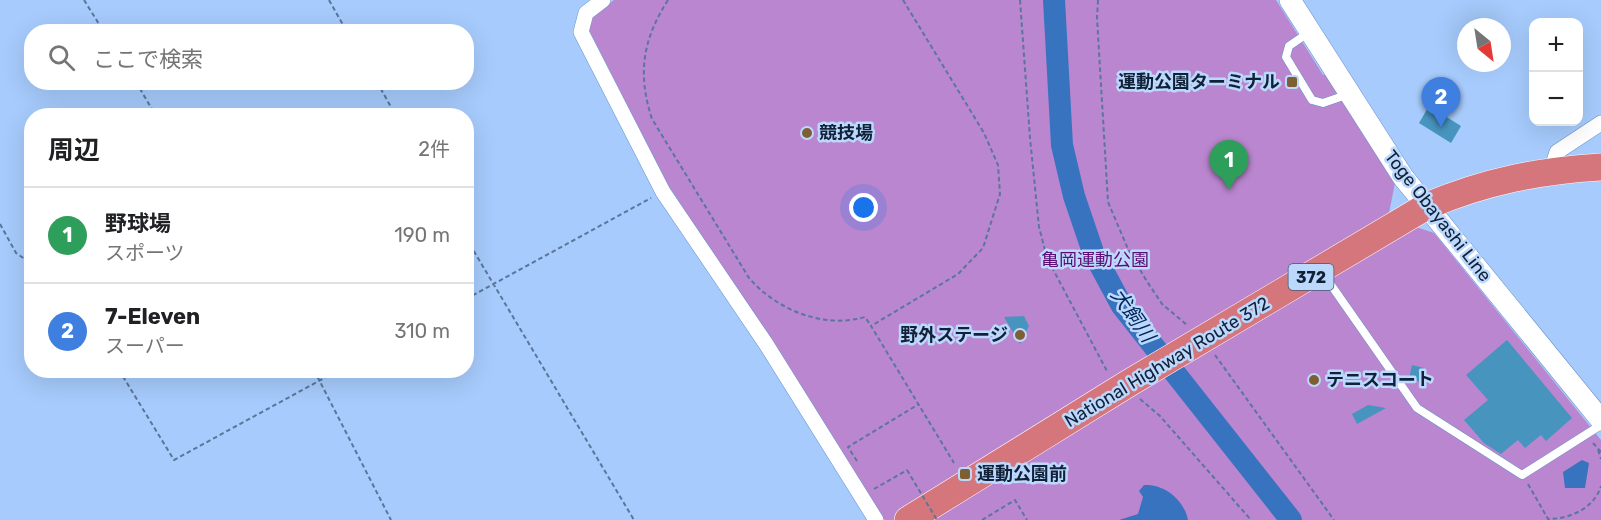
<!DOCTYPE html>
<html lang="ja">
<head>
<meta charset="utf-8">
<style>
  body { margin:0; font-family:Rubik,"Noto Sans JP",sans-serif; background:#f2f2f2; color:#202124 }
  .controls { position:absolute; right:18px; top:18px; display:grid; overflow:hidden; border-radius:12px; box-shadow:0 6px 24px #0002 }
  .controls button { width:54px; height:54px; display:grid; place-items:center; padding:0; border:0; border-bottom:2px solid #e0e0e0; background:#fff; color:#202124; font:30px sans-serif }
  .compass { position:absolute; left:1457px; top:18px; width:54px; height:54px; border-radius:50%; background:#fff; box-shadow:0 6px 24px #0002; rotate:150deg }
  .you { position:absolute; left:864px; top:208px; width:21px; height:21px; margin:-15px; border:4px solid #fff; border-radius:50%; background:#1a73e8; box-shadow:0 0 0 9px #1a73e833 }
  .badge { display:grid; place-items:center; width:39px; height:39px; border-radius:50%; background:#7d5f33; color:#fff; font-size:20px; font-weight:700 }
  .pin { position:absolute; translate:-50% -50px; filter:drop-shadow(0 2px 3px #0008) }
  .pin::after { content:''; position:absolute; top:32px; width:21px; height:18px; background:inherit; clip-path:polygon(0 0,100% 0,50% 100%) }
  .list { margin:0; padding:0; list-style:none }
  h2 { display:flex; justify-content:space-between; align-items:center; height:78px; margin:0; padding:0 24px; font-size:26px }
  h2 small { font-size:20px; font-weight:400; color:#757577 }
  .list li { display:grid; grid-template-columns:39px 1fr auto; gap:18px; align-items:center; box-sizing:border-box; height:96px; padding:0 24px; border-top:2px solid #e0e0e0 }
  .list b { display:block; font-size:22px; white-space:nowrap }
  .list p { margin:0; font-size:20px; white-space:nowrap; color:#757577 }
  .list em { font-size:20px; font-style:normal; color:#757577 }
  .icon { flex:none; width:33px; height:33px; fill:none; stroke:currentColor; stroke-width:2; stroke-linecap:round; stroke-linejoin:round }
  .map { position:relative; flex:none; width:1601px; height:520px; overflow:hidden }
  .search { position:absolute; background:#fff; box-shadow:0 6px 24px #0002; left:24px; top:24px; width:450px; height:66px; display:flex; align-items:center; gap:15px; box-sizing:border-box; padding:0 21px; border-radius:24px; color:#757577; font-size:22px }
  .panel { position:absolute; background:#fff; box-shadow:0 6px 24px #0002; left:24px; top:108px; width:450px; height:270px; border-radius:24px }
  .map>svg:first-child { display:block }
  .green { fill:#ba86cf }
  .water { fill:#3873c0 }
  .lines { fill:none; stroke-linecap:round; stroke-linejoin:round }
  .river { stroke:#3873c0; stroke-width:22 }
  .building { fill:#4794be }
  .lane-casing { stroke:#6692cb; stroke-width:9 }
  .street-casing { stroke:#6692cb; stroke-width:16 }
  .secondary-casing { stroke:#6692cb; stroke-width:22 }
  .highway-casing { stroke:#fff; stroke-width:28 }
  .path { stroke:#5b769a; stroke-width:2; stroke-dasharray:4.5 3; stroke-linecap:butt }
  .lane { stroke:#fff; stroke-width:8 }
  .street { stroke:#fff; stroke-width:15 }
  .secondary { stroke:#fff; stroke-width:21 }
  .highway { stroke:#d5767d; stroke-width:27 }
  .path-bridge { stroke:#5b769a; stroke-width:2; stroke-dasharray:4.5 3; stroke-linecap:butt }
  .poi-dot { fill:#7d5f33; stroke:#bcd8fd; stroke-width:2 }
  .labels { text-anchor:middle; dominant-baseline:central; stroke-width:5; stroke-linejoin:round; paint-order:stroke }
  .shield { fill:#bcd8fd; stroke:#445873; stroke-width:1.5 }
  .shield-label { font-size:16px; font-weight:bold; fill:#102138 }
  .poi-label { font-size:18px; font-weight:bold; fill:#102138; stroke:#bcd8fd; text-anchor:start }
  .street-label { font-size:18px; fill:#102138; stroke:#bcd8fd }
  .park-label { font-size:18px; fill:#5c0c75; stroke:#bcd8fd }
  .water-label { font-size:20px; font-style:italic; fill:#002758; stroke:#bcd8fd }
</style>
</head>
<body>
<div class="map">
<svg width="1601" height="520" viewBox="0 0 1601 520">
  <rect width="100%" height="100%" fill="#a6cbfc"/>
  <!-- green -->
  <path class="green" d="M 614,0 L 1276,0 L 1323,75 L 1330,73 L 1396,178 L 1389,213 L 1410,225 L 1434,233 L 1601,440 L 1601,520 L 886,520 L 878,518 L 801,387 L 668,185 L 589,30 L 592,18 Z"/>
  <!-- water -->
  <path class="water" d="M 1582,460 L 1589,463 L 1585,488 L 1565,488 L 1563,472 Z
    M 1144,485 C 1165,484 1184,500 1188,520 L 1119,520 L 1138,514 L 1143,497 L 1139,491 Z"/>
  <g class="lines">
    <!-- river -->
    <path class="river" d="M 1054,0 L 1062,145 L 1074,196 L 1093,252 L 1122,306 L 1291,520"/>
  </g>
  <!-- building -->
  <path class="building" d="M 1429,106 L 1461,126 L 1451,143 L 1419,123 Z
    M 1024,316 L 1029,326 L 1020,344 L 1004,317 Z
    M 1507,340 L 1572,418 L 1546,441 L 1541,435 L 1525,448 L 1518,440 L 1501,454 L 1484,443 L 1464,420 L 1488,400 L 1466,375 Z
    M 1412,365 L 1424,368 L 1421,382 L 1409,379 Z
    M 1368,405 L 1386,408 L 1357,424 L 1352,414 Z"/>
  <g class="lines">
    <!-- lane casing -->
    <g class="lane-casing">
      <path id="lane" d="M 1308,33 L 1289,46 L 1286,57 L 1312,100 L 1323,103 L 1349,94
        M 1322,272 L 1417,408 L 1522,475 L 1601,425"/>
    </g>
    <!-- street casing -->
    <g class="street-casing">
      <path id="street" d="M 603,0 L 586,13 L 581,32 L 663,192 L 766,344 L 876,520
        M 1551,170 L 1557,152 L 1601,123"/>
    </g>
    <!-- secondary casing -->
    <g class="secondary-casing">
      <path id="secondary" d="M 1290,0 L 1403,177 L 1601,420"/>
    </g>
    <!-- highway casing -->
    <g class="highway-casing">
      <path id="highway" d="M 908,520 L 1129,383 L 1427,206 C 1486,181 1538,171 1601,167"/>
    </g>
    <!-- path -->
    <path class="path" d="M 84,0 L 104,32
      M 329,0 L 347,32
      M 668,0 C 643,39 637,73 652,119 L 749,278 C 777,310 823,329 865,317 L 871,326
      M 903,0 L 984,133 L 998,165 L 1000,194 L 983,248 L 958,274 L 871,326 L 954,463
      M 1020,0 L 1030,138 L 1039,227 L 1047,258 L 1108,373
      M 1098,0 L 1097,18 L 1108,202 L 1128,249 L 1146,280 L 1162,304 L 1187,325
      M 136,82 L 156,116
      M 377,82 L 396,116
      M 0,224 L 16,253 L 32,264
      M 466,238 L 634,520
      M 466,299 L 651,198
      M 1215,355 L 1334,520
      M 119,370 L 174,460 L 339,370
      M 314,370 L 391,520
      M 1140,399 L 1160,416 L 1251,520
      M 1593,443 L 1601,452
      M 1598,450 L 1601,459
      M 857,461 L 848,447 L 919,404
      M 1528,484 L 1548,519 C 1569,519 1594,509 1601,486
      M 874,489 L 907,470
      M 982,520 L 1015,500 L 1027,520"/>
    <!-- lane -->
    <use href="#lane" class="lane"/>
    <!-- street -->
    <use href="#street" class="street"/>
    <!-- secondary -->
    <use href="#secondary" class="secondary"/>
    <!-- highway -->
    <use href="#highway" class="highway"/>
    <!-- path-bridge -->
    <path class="path-bridge" d="M 907,470 L 937,520"/>
  </g>
  <!-- markers -->
  <g class="poi-dot">
    <rect x="1286" y="76" width="12" height="12" rx="3"/>
    <circle cx="807" cy="133" r="6"/>
    <circle cx="1020" cy="335" r="6"/>
    <circle cx="1314" cy="380" r="6"/>
    <rect x="959" y="468" width="12" height="12" rx="3"/>
  </g>
  <g class="labels">
    <!-- shield labels -->
    <rect class="shield" x="1288.5" y="264" width="45" height="26" rx="4.5"/>
    <g class="shield-label">
      <text x="1311" y="277">372</text>
    </g>
    <!-- poi labels -->
    <g class="poi-label">
      <text x="1280" y="82" text-anchor="end">運動公園ターミナル</text>
      <text x="819" y="133">競技場</text>
      <text x="1008" y="335" text-anchor="end">野外ステージ</text>
      <text x="1326" y="380">テニスコート</text>
      <text x="977" y="474">運動公園前</text>
    </g>
    <!-- street labels -->
    <g class="street-label">
      <text transform="translate(1438 216) rotate(52)">Toge Obayashi Line</text>
      <text transform="translate(1167 362) rotate(-31)">National Highway Route 372</text>
    </g>
    <!-- park labels -->
    <g class="park-label">
      <text x="1095" y="260">亀岡運動公園</text>
    </g>
    <!-- water labels -->
    <g class="water-label">
      <text transform="translate(1133 315) rotate(55)">犬飼川</text>
    </g>
  </g>
</svg>
<div class="controls">
<button>+</button>
<button>−</button>
</div>
<svg class="compass" viewBox="-18 -18 36 36"><path d="M0-13l5 13h-10z" fill="#e53935"/><path d="M0 13l5-13h-10z" fill="#757577"/></svg>
<div class="you"></div>
<div class="pin badge" style="left:1229px;top:190px;background:#2e9e5b">1</div>
<div class="pin badge" style="left:1441px;top:127px;background:#3f7fe0">2</div>
<div class="search"><svg class="icon" aria-label="search" viewBox="0 0 24 24"><circle cx="10" cy="10" r="6"/><path d="M15 15l6 6"/></svg>ここで検索</div>
<section class="panel">
<h2>周辺<small>2件</small></h2>
<ul class="list">
<li><span class="badge" style="background:#2e9e5b">1</span><div><b>野球場</b><p>スポーツ</p></div><em>190 m</em></li>
<li><span class="badge" style="background:#3f7fe0">2</span><div><b>7-Eleven</b><p>スーパー</p></div><em>310 m</em></li>
</ul>
</section>
</div>
</body>
</html>
